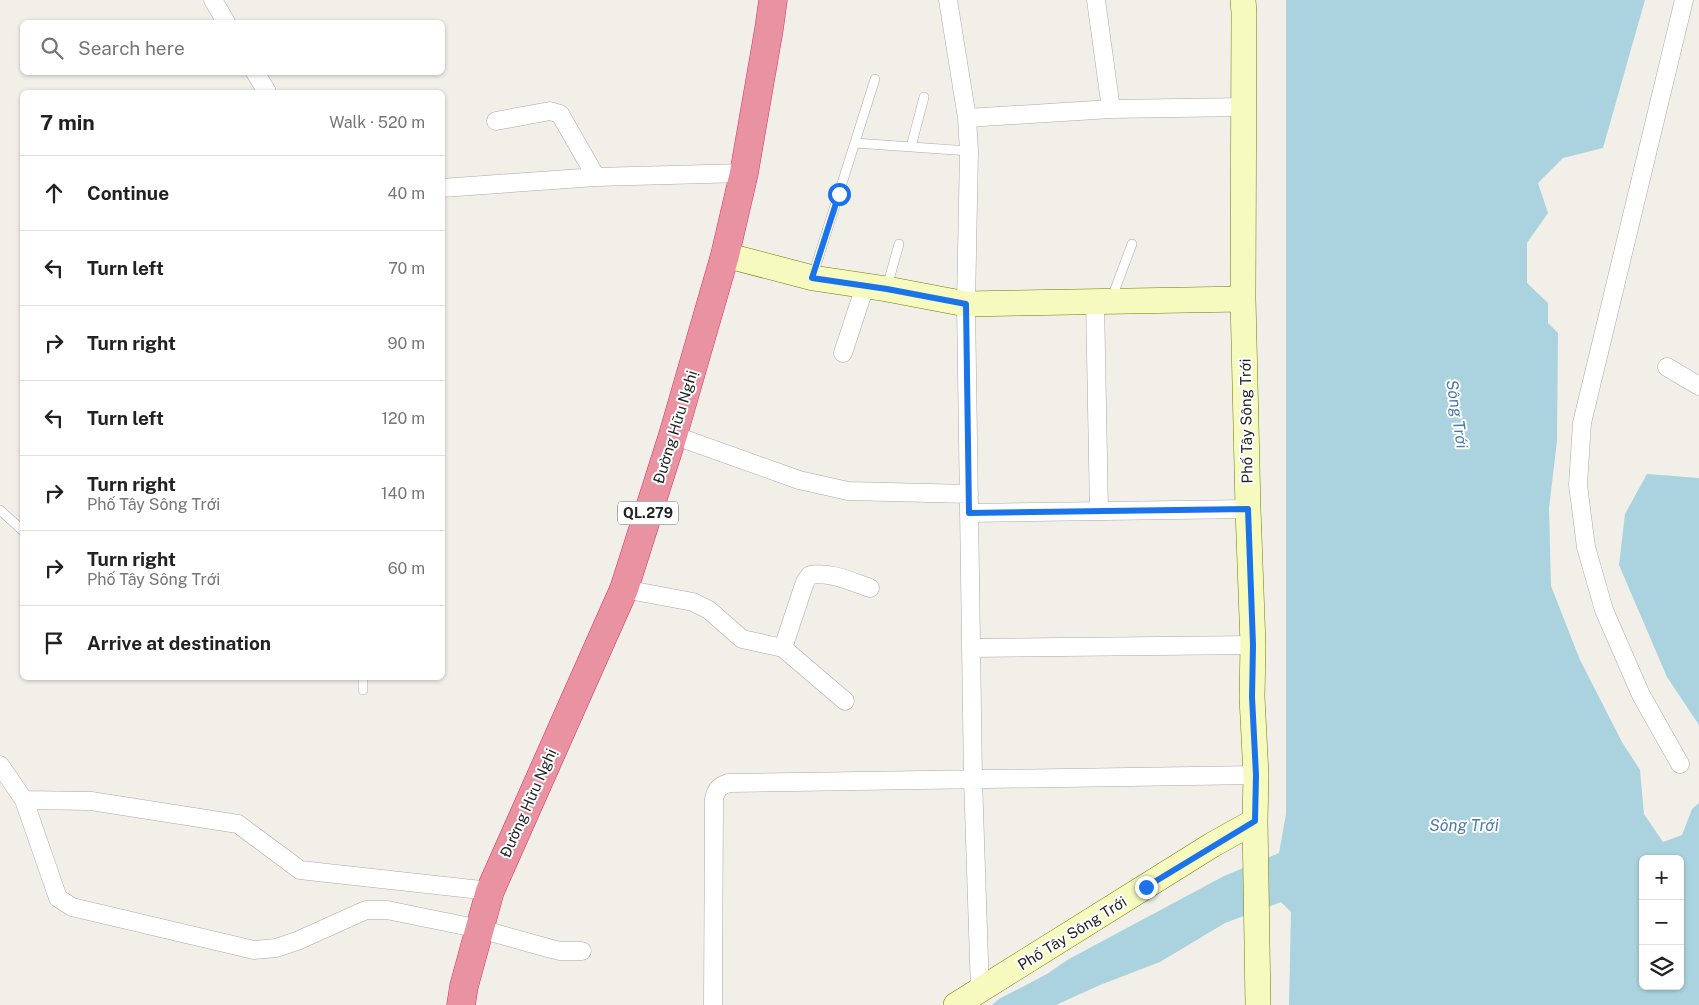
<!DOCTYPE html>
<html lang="en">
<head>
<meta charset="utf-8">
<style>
  body { margin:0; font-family:"Public Sans",sans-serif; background:#f2f2f2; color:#222 }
  .controls { position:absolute; right:15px; bottom:15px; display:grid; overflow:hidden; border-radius:8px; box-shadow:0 1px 4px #0004 }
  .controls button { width:45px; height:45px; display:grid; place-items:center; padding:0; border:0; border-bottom:1px solid #e0e0e0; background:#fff; color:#222; font:25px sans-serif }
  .stop { position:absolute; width:15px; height:15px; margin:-11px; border:4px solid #1a73e8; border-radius:50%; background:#fff }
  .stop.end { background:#1a73e8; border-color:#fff; box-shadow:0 1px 5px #0008 }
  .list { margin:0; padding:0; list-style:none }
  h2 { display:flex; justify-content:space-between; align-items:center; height:65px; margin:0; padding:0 20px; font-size:21px }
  h2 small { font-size:16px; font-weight:400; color:#767676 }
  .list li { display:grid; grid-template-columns:32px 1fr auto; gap:15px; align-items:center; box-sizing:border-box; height:75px; padding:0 20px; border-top:1px solid #e0e0e0 }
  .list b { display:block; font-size:19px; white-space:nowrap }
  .list p { margin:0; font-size:16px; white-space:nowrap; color:#767676 }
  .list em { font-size:16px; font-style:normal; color:#767676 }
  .icon { flex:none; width:28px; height:28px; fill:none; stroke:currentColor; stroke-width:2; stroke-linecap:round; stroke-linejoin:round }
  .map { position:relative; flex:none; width:1699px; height:1005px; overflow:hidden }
  .search { position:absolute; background:#fff; box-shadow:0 1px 4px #0004; left:20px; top:20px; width:425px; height:55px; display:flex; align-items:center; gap:12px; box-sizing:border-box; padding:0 18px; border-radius:8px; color:#767676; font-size:19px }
  .panel { position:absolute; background:#fff; box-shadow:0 1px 4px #0004; left:20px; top:90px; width:425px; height:590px; border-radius:8px }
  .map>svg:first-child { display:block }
  .water { fill:#aad3df; fill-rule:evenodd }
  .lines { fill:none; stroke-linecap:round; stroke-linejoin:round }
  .lane-casing { stroke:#a9a9a9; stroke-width:10 }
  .street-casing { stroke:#a9a9a9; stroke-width:19 }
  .secondary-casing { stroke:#707d05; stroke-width:26 }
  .highway-casing { stroke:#dc2a67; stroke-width:29 }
  .lane { stroke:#fff; stroke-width:9 }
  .street { stroke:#fff; stroke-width:18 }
  .secondary { stroke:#f7fabf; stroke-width:25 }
  .highway { stroke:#e892a2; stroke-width:28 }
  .route { stroke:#1a73e8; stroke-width:6 }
  .labels { text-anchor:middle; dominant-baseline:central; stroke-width:4; stroke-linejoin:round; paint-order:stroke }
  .shield { fill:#fff; stroke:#646464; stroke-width:1 }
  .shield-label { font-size:14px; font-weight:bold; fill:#222 }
  .street-label { font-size:15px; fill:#222; stroke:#fff }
  .water-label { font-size:16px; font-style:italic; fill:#4a7aab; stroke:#fff }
</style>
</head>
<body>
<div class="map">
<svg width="1699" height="1005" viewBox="0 0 1699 1005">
  <rect width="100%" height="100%" fill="#f2efe9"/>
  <!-- water -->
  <path class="water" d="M 1286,0 L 1645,0 L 1603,148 L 1563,158 L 1538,183 L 1548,213 L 1527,243 L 1527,283 L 1548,303 L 1548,323 L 1558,333 L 1557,441 L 1549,508 L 1551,586 L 1580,660 L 1622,742 L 1640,770 L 1644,814 L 1663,842 L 1682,835 L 1692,809 L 1699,803 L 1699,1005 L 1289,1005 L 1291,912 L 1281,902 L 1225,923 L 1160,962 L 1100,985 L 1056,1005 L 992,1005 L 999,999 L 1047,974 L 1069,959 L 1224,876 L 1279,853 L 1286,814 ZM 1643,859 L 1680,859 L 1680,986 L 1643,986 Z
    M 1647,474 L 1699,478 L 1699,725 L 1667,677 L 1619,565 L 1625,514 Z"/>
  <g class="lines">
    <!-- lane casing -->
    <g class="lane-casing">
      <path id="lane" d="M 855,143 L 969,151
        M 911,147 L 924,97
        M 813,275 L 875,79
        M 887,287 L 899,244
        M 1111,300 L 1132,244
        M 0,510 L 22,530
        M 363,690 L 363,678"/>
    </g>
    <!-- street casing -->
    <g class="street-casing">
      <path id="street" d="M 213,0 L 226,22
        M 948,0 L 967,118 L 969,151 L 966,304 L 973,779 L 980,991
        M 1096,0 L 1111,109
        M 255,72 L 267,92
        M 967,118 L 1111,109 L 1244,107
        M 496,121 L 550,111 L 560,114 L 596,177
        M 442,188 L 596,177 L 744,173
        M 1095,301 L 1099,511
        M 843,353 L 865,286
        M 1667,367 L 1699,386
        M 673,435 L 799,480 L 848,491 L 969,494
        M 969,513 L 1248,509
        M 624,589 L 693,602 L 709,610 L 742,639 L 783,648 L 845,701
        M 783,648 L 805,582 L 810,575 C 830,571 852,582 870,588
        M 971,648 L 1253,645
        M 1680,764 L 1641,695 L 1604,610 L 1586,547 L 1578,485 L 1582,423 L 1684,0
        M 0,765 L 24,800 L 91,801 L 238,824 L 300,870 L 490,891
        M 24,800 L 58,898 L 72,907 L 254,950 L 276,948 L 297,941 L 366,910 L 387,910 L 480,929 L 548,948 L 560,951 L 582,951
        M 713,1005 L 714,799 C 716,789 720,786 728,783 L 1256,775"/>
    </g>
    <!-- secondary casing -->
    <g class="secondary-casing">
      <path id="secondary" d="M 1243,0 L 1244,13 L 1243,299 L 1248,509 L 1253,645 L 1252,697 L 1256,775 L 1255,821 L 1258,1005
        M 725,255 L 813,278 L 887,289 L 966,304 L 1243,299
        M 956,1005 L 1212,845 L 1255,821"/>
    </g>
    <!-- highway casing -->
    <g class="highway-casing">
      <path id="highway" d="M 461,1005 L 464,986 L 490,891 L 624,589 L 673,435 L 725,255 L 744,173 L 769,29 L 773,0"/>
    </g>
    <!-- lane -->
    <use href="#lane" class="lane"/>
    <!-- street -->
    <use href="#street" class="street"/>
    <!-- secondary -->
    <use href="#secondary" class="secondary"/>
    <!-- highway -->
    <use href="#highway" class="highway"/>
  </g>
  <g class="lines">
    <!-- route -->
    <path class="route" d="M 839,194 L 812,278 L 887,289 L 966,304 L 969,513 L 1248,509 L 1253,645 L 1252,697 L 1256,775 L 1255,821 L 1146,887"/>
  </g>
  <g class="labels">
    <!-- shield labels -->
    <rect class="shield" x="618" y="501.5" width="60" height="23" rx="4"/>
    <g class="shield-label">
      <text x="648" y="513">QL.279</text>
    </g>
    <!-- street labels -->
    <g class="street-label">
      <text transform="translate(1246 421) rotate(-91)">Phố Tây Sông Trới</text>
      <text transform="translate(675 427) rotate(-73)">Đường Hữu Nghị</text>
      <text transform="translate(528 803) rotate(-66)">Đường Hữu Nghị</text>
      <text transform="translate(1072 933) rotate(-32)">Phố Tây Sông Trới</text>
    </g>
    <!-- water labels -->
    <g class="water-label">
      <text transform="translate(1457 414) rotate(81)">Sông Trới</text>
      <text x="1464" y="825">Sông Trới</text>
    </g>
  </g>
</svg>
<div class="controls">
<button>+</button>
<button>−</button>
<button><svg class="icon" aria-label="layers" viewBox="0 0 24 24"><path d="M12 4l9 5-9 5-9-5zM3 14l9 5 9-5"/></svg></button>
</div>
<div class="stop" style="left:839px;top:194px"></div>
<div class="stop end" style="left:1146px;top:887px"></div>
<div class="search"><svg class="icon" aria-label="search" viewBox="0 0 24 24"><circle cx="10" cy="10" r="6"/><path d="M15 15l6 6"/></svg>Search here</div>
<section class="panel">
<h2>7 min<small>Walk · 520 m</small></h2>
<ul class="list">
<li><svg class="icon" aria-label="ahead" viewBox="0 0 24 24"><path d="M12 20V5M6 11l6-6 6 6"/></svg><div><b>Continue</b></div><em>40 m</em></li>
<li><svg class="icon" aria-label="left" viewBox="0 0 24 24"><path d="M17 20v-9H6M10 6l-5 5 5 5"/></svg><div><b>Turn left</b></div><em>70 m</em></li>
<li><svg class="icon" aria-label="right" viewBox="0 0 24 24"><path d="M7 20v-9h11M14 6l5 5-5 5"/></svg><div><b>Turn right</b></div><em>90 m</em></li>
<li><svg class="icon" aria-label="left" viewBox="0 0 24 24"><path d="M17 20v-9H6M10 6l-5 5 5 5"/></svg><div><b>Turn left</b></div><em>120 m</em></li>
<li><svg class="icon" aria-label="right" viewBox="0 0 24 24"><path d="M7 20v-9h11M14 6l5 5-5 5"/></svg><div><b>Turn right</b><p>Phố Tây Sông Trới</p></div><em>140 m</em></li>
<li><svg class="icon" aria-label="right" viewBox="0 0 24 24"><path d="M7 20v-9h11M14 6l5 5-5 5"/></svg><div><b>Turn right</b><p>Phố Tây Sông Trới</p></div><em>60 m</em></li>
<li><svg class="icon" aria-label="arrive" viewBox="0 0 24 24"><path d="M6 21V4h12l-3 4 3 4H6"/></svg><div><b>Arrive at destination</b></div></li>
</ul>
</section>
</div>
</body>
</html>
